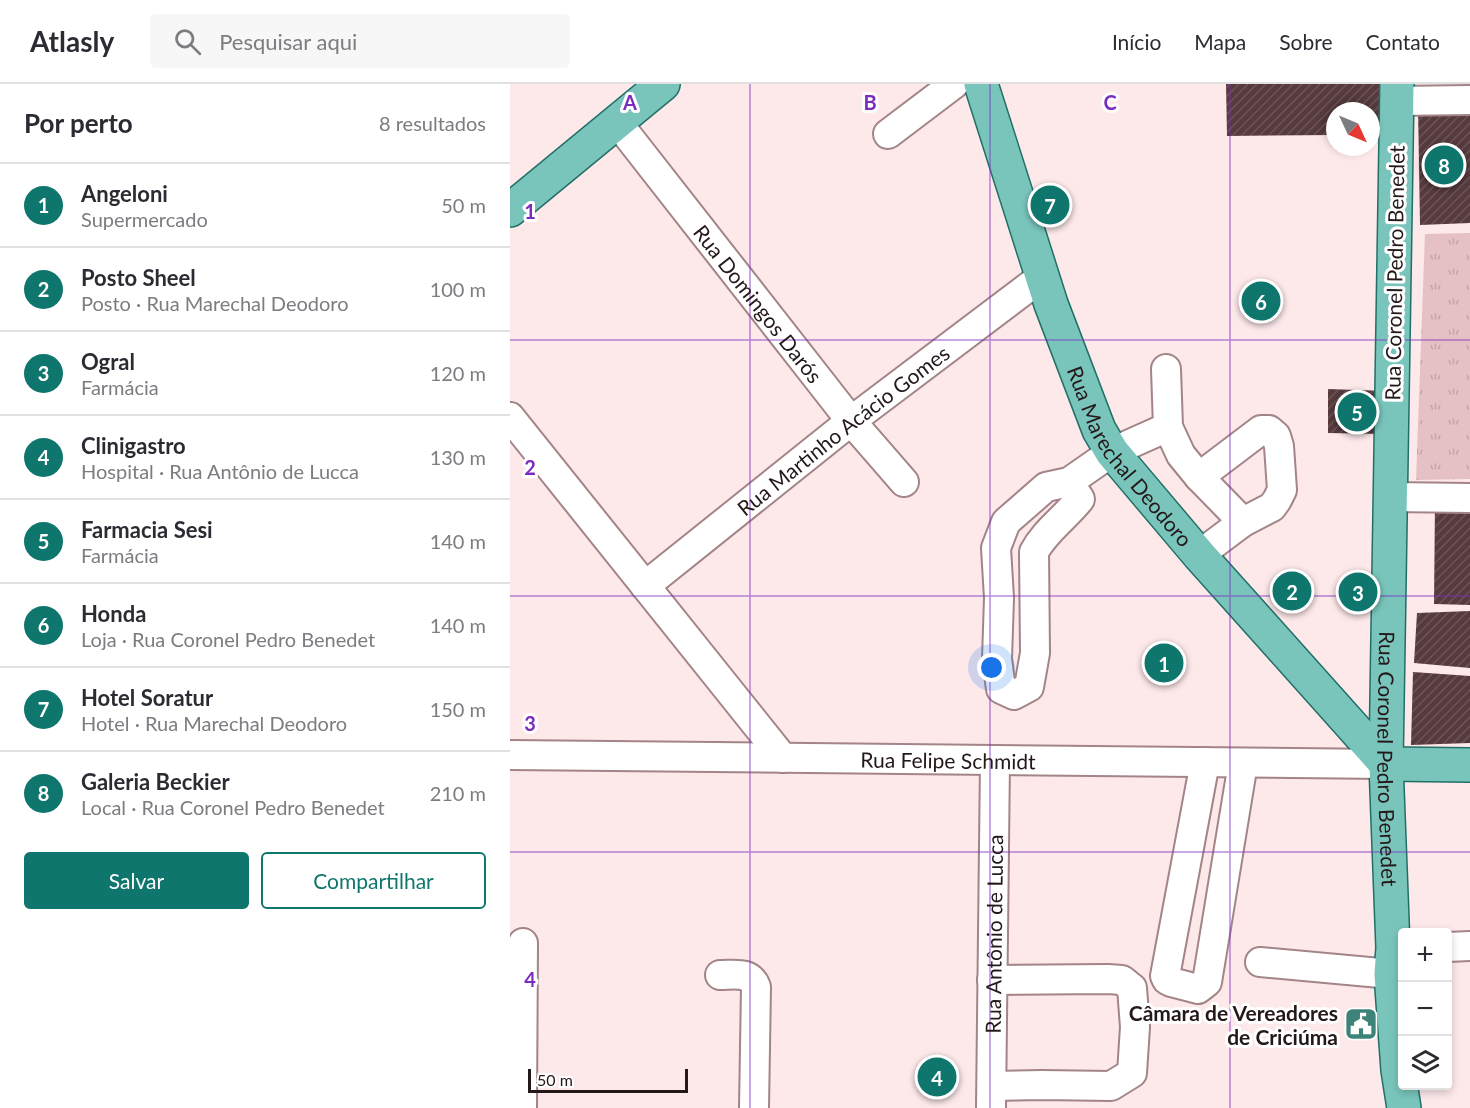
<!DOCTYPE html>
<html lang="pt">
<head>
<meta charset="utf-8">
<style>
  body { margin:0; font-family:Lato,sans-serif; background:#f7f7f7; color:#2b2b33 }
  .controls { position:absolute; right:18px; bottom:18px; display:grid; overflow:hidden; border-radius:6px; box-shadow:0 3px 9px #0003 }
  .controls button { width:54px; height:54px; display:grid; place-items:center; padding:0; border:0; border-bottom:2px solid #e1e1e2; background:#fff; color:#2b2b33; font:30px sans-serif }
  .compass { position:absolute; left:816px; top:18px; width:54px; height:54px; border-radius:50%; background:#fff; box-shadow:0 3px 9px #0003; rotate:134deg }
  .scale { position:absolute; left:18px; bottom:15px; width:160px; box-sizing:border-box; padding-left:6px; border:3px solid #241819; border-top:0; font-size:16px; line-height:21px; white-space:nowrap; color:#241819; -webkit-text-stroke:4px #fff; paint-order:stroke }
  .you { position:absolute; left:482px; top:584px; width:21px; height:21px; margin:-15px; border:4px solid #fff; border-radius:50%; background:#1a73e8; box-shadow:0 0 0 9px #1a73e833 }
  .badge { display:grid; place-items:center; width:39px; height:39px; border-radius:50%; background:#0f766e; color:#fff; font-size:20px; font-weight:700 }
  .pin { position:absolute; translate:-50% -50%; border:3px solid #fff; box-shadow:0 2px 6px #0006 }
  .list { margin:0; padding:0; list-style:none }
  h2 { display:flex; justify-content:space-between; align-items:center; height:78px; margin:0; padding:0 24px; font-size:26px }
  h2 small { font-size:20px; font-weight:400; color:#7c7c81 }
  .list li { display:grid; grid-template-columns:39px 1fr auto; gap:18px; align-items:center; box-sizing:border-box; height:84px; padding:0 24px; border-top:2px solid #e1e1e2 }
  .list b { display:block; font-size:22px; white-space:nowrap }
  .list p { margin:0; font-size:20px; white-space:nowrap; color:#7c7c81 }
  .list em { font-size:20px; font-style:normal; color:#7c7c81 }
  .actions { display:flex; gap:12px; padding:18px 24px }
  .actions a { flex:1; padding:14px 0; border:2px solid #0f766e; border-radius:6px; text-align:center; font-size:21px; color:#0f766e }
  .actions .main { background:#0f766e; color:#fff }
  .icon { flex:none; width:33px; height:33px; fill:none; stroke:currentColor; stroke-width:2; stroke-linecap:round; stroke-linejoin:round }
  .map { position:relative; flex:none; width:960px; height:1024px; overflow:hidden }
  header { display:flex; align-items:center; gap:36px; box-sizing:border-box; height:84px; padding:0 30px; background:#fff; border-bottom:2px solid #e1e1e2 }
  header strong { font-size:28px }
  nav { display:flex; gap:33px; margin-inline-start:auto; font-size:21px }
  .search { width:420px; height:54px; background:#f7f7f7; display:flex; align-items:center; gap:15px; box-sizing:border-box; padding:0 21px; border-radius:6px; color:#7c7c81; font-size:22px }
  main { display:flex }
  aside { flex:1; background:#fff }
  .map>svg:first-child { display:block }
  .park { fill:url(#park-tufts) }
  .building { fill:url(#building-hatch) }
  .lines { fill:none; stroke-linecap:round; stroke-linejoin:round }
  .minor-casing { stroke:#a38487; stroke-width:32 }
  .major-casing { stroke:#216f66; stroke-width:36 }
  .minor { stroke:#fff; stroke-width:28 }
  .major { stroke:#79c5bc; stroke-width:33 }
  .grid { fill:none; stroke:#7b2cbf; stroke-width:1.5; stroke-opacity:0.55 }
  .labels { text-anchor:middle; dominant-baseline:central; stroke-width:6; stroke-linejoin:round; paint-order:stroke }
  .street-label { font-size:21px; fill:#241819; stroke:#fff }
  .poi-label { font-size:21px; font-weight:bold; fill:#241819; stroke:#fff; text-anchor:end }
  .grid-label { font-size:20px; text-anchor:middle; font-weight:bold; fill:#7b2cbf; stroke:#fff; stroke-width:6; stroke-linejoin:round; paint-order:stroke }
</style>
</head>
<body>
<header>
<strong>Atlasly</strong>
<div class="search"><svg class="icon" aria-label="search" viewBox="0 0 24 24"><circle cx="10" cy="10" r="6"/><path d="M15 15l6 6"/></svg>Pesquisar aqui</div>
<nav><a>Início</a><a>Mapa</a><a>Sobre</a><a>Contato</a></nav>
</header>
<main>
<aside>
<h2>Por perto<small>8 resultados</small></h2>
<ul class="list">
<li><span class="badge">1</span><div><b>Angeloni</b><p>Supermercado</p></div><em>50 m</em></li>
<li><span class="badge">2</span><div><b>Posto Sheel</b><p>Posto · Rua Marechal Deodoro</p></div><em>100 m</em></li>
<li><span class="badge">3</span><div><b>Ogral</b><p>Farmácia</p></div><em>120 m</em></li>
<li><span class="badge">4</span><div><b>Clinigastro</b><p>Hospital · Rua Antônio de Lucca</p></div><em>130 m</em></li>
<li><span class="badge">5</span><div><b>Farmacia Sesi</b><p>Farmácia</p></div><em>140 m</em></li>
<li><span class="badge">6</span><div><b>Honda</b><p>Loja · Rua Coronel Pedro Benedet</p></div><em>140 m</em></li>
<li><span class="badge">7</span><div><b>Hotel Soratur</b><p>Hotel · Rua Marechal Deodoro</p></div><em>150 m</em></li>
<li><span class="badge">8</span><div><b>Galeria Beckier</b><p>Local · Rua Coronel Pedro Benedet</p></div><em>210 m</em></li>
</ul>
<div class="actions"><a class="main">Salvar</a><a>Compartilhar</a></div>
</aside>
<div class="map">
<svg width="960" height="1024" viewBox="0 0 960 1024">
  <defs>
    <pattern id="park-tufts" width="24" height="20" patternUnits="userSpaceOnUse" patternTransform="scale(1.5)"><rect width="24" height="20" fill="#e5c1c5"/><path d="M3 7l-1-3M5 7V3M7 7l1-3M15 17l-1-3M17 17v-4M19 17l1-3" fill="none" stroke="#c4a5a9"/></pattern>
    <pattern id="building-hatch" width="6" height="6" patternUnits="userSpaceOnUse" patternTransform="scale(1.5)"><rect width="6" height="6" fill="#563a3e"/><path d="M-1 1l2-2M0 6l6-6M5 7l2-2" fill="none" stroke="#6b5457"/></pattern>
  </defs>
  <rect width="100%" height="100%" fill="#fde8ea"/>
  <!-- park -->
  <path class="park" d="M 960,149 L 960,395 L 906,396 L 915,150 Z"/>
  <!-- building -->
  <path class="building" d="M 716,0 L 877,0 L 875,50 L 861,51 L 861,27 L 825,27 L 825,51 L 717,52 Z
    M 908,22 L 960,23 L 960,139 L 910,141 Z
    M 818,305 L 876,307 L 874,350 L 818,349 Z
    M 960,416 L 960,521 L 924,520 L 925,417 Z
    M 960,527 L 960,584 L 904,579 L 907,529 Z
    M 903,588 L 960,592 L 960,659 L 901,661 Z"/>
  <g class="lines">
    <!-- minor casing -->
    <g class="minor-casing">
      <g id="minor">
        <path d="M 887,17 L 960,16"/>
        <path id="s1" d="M 107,38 L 341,337 L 394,398"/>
        <path d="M 378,50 L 444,0"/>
        <path d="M 656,285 L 658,343 L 671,371 L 689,393 L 751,346 L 759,346 L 766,352 L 769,362 L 772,406 L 767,416 L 762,423 L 733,438 L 689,471"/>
        <path d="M 0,333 L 273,674"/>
        <path d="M 689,393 L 733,438"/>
        <path d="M 559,398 L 570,415 C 555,434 535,447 524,468 L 525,569 L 519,603 L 504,611 L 491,605 L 487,575 L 489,514 L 486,464 L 496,438 L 536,403 L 559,398 L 602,368 L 658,343"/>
        <path d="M 880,413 L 960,414"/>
        <path id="s2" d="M 135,502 L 341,337 L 533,192"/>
        <path id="s3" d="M 0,671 L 876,680"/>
        <path d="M 695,678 L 655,892 L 657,896 L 661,898 L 688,905 L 697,898 L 733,679"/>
        <path d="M 938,863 L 960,862"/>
        <path d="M 750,878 L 881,890"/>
        <path d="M 210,891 C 225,891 240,887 246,903 L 244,1024"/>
        <path d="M 482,1002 L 532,1001 L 601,1002 L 622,989 L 625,943 L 622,904 L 612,896 L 598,895 L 482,896"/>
        <path d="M 12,1024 L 13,859"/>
        <path id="s4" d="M 481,1024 L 485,676"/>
      </g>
    </g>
    <!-- major casing -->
    <g class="major-casing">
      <g id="major">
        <path id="s5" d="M 471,0 L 541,220 L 589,346 L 602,368 L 689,471 L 876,680"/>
        <path id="s6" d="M 887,0 L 876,680 L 883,864 L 881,890 L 888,986 L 894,1024"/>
        <path d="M 0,126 L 153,0"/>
        <path d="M 876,680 L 960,681"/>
      </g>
    </g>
    <!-- minor -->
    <use href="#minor" class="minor"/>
    <!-- major -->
    <use href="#major" class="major"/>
  </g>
  <!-- grid -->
  <path class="grid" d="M 240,0 L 240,1024M 480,0 L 480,1024M 720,0 L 720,1024M 0,256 L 960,256M 0,512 L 960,512M 0,768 L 960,768"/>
  <!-- icons -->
  <defs>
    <g id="civic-square" transform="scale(1.725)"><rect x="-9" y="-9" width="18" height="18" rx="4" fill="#3e8379" stroke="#fff"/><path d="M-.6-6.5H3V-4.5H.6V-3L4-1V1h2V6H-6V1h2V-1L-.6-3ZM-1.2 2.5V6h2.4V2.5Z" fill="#fff"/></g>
  </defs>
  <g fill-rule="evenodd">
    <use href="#civic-square" x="851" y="940"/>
  </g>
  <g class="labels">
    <!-- street labels -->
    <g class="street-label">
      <text transform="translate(884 189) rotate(-89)">Rua Coronel Pedro Benedet</text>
      <text stroke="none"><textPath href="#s1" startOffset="230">Rua Domingos Darós</textPath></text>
      <text stroke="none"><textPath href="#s2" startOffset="252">Rua Martinho Acácio Gomes</textPath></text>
      <text stroke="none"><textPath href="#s5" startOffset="404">Rua Marechal Deodoro</textPath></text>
      <text stroke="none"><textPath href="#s6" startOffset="675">Rua Coronel Pedro Benedet</textPath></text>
      <text stroke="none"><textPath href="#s3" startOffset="438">Rua Felipe Schmidt</textPath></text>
      <text stroke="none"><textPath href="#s4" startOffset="174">Rua Antônio de Lucca</textPath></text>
    </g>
    <!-- poi labels -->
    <g class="poi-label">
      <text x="828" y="928">Câmara de Vereadores<tspan x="828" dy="24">de Criciúma</tspan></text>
    </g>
  </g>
  <g class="grid-label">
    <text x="120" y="26">A</text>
    <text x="360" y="26">B</text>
    <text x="600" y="26">C</text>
    <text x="20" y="135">1</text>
    <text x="20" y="391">2</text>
    <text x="20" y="647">3</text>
    <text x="20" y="903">4</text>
  </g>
</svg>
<div class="controls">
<button>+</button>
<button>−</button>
<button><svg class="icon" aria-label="layers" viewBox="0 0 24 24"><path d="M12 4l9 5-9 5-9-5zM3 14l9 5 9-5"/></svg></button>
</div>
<svg class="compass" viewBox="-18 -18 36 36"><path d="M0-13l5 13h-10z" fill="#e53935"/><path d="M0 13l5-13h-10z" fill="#7c7c81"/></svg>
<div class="scale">50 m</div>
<div class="you"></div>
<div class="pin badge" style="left:654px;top:579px">1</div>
<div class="pin badge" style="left:782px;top:507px">2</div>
<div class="pin badge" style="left:848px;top:508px">3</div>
<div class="pin badge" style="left:427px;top:993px">4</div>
<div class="pin badge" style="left:847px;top:328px">5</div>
<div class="pin badge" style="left:751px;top:217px">6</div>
<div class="pin badge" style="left:540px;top:121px">7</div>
<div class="pin badge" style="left:934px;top:81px">8</div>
</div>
</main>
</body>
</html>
